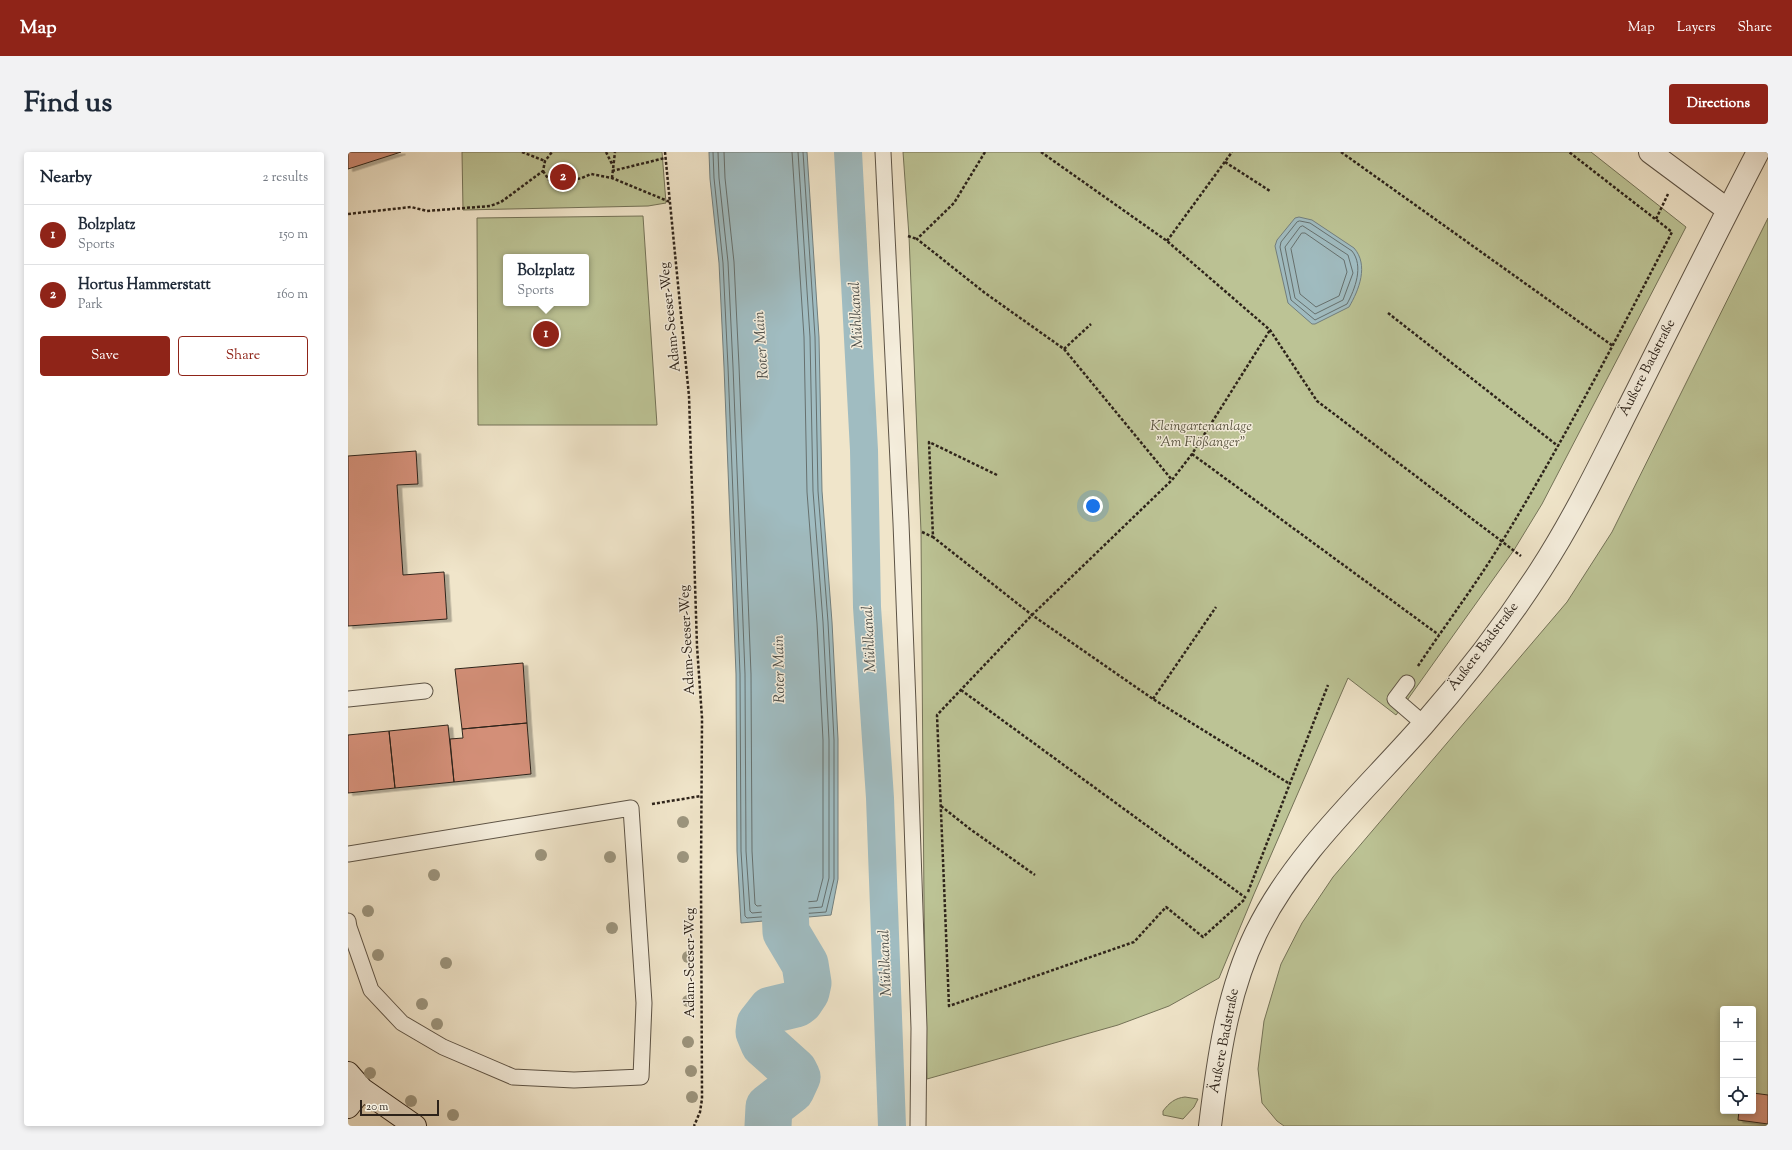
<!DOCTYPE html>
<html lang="en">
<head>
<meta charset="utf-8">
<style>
  body { margin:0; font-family:"Sorts Mill Goudy",serif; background:#f2f2f3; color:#1f2937 }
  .controls { position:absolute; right:12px; bottom:12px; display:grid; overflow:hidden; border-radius:4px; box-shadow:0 2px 6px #0003 }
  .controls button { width:36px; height:36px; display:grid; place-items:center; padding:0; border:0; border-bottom:1px solid #e0e1e3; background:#fff; color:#1f2937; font:20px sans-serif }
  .scale { position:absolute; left:12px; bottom:10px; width:79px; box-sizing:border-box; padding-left:4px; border:2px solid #2d231a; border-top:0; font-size:11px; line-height:14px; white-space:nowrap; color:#2d231a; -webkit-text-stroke:3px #f5eedd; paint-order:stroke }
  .you { position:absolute; left:745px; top:354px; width:14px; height:14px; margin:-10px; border:3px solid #fff; border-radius:50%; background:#1a73e8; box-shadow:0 0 0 6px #1a73e833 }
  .badge { display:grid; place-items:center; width:26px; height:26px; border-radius:50%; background:#8f2418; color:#fff; font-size:13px; font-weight:700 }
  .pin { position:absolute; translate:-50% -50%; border:2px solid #fff; box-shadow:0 1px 4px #0006 }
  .popup { position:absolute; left:155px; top:102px; width:86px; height:52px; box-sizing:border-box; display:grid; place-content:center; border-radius:4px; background:#fff; filter:drop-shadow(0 1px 3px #0005); font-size:13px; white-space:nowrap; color:#747a83 }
  .popup b { font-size:15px; color:#1f2937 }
  .popup::after { content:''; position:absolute; left:50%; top:100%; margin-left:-8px; border:8px solid transparent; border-top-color:#fff }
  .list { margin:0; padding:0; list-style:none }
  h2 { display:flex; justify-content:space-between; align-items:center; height:52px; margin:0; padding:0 16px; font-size:17px }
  h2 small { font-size:13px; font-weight:400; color:#747a83 }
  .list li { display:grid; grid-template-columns:26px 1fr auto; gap:12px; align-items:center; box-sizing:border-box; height:60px; padding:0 16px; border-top:1px solid #e0e1e3 }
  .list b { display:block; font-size:15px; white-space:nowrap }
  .list p { margin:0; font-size:13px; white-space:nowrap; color:#747a83 }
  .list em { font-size:13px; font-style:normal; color:#747a83 }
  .actions { display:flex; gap:8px; padding:12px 16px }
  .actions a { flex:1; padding:9px 0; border:1px solid #8f2418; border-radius:4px; text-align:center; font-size:14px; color:#8f2418 }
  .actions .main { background:#8f2418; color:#fff }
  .icon { flex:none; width:22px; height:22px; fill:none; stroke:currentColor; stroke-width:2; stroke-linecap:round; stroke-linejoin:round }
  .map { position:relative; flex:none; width:1420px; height:974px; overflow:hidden; border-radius:4px }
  header { display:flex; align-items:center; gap:24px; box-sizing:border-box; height:56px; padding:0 20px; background:#8f2418; color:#fff }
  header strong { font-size:19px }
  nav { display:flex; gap:22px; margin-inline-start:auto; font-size:14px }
  .intro { display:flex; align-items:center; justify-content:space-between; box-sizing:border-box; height:96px; padding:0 24px }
  h1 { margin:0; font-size:28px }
  .button { padding:10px 18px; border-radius:4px; background:#8f2418; color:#fff; font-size:14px; font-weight:700 }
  main { display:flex; gap:24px; padding:0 24px }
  aside { flex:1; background:#fff; border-radius:4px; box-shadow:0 2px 6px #0003 }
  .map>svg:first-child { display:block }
  .green { fill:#bcc395; stroke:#747358; fill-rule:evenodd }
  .water { fill:#a0bcc1; stroke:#727f7e }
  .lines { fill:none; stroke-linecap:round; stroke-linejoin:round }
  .shore { stroke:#66706e; stroke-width:1 }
  .canal { stroke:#a0bcc1; stroke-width:28 }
  .river { stroke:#a0bcc1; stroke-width:47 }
  .building { fill:#d38f78; stroke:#2d231a; filter:url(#shadow) }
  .lane-casing { stroke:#5e5446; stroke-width:17 }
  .street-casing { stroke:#5e5446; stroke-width:24 }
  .secondary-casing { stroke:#2d231a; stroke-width:24 }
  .path { stroke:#2d231a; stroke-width:2.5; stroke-dasharray:3 2; stroke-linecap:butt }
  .lane { stroke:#f5eedd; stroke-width:15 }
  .street { stroke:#f5eedd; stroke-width:22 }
  .secondary { stroke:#f5eedd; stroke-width:22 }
  .tree { fill:#9c957e }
  .labels { text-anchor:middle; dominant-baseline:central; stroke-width:3; stroke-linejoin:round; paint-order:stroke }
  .street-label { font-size:14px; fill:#2d231a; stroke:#f5eedd }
  .park-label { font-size:14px; font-style:italic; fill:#58533f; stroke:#f5eedd }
  .water-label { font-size:15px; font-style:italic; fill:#50514c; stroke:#f5eedd }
</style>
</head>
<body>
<header>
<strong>Map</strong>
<nav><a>Map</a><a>Layers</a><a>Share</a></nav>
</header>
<div class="intro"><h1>Find us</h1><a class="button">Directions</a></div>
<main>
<aside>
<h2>Nearby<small>2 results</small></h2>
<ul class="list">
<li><span class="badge">1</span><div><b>Bolzplatz</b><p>Sports</p></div><em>150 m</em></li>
<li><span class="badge">2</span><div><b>Hortus Hammerstatt</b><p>Park</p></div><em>160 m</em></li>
</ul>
<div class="actions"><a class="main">Save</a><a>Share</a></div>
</aside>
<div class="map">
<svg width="1420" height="974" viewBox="0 0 1420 974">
  <defs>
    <filter id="shadow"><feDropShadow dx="4.5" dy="2.5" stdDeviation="0" flood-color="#0004"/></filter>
  </defs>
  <rect width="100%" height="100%" fill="#f0e5ca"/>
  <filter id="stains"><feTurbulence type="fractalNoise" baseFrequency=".005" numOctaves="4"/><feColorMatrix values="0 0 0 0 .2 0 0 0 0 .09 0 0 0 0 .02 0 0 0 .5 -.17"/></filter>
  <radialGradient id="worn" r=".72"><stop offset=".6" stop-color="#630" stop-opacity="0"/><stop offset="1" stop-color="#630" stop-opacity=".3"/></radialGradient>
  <!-- green -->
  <path class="green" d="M 114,0 L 314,0 L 318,51 L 300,54 L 115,58 Z
    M 555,0 L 1243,0 L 1338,75 L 1194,352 L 1166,398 L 1055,554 L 1048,563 L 1000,526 L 906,742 L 871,826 L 821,854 L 770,873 L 579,927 L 576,750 L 573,380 L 561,84 Z
    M 295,64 L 309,273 L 130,273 L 129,66 ZM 158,105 L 238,105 L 238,151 L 158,151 Z
    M 1420,66 L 1420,974 L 936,974 L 929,969 L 914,951 L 910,917 L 916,869 L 933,812 L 954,771 L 985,725 L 1219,450 L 1264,380 ZM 1375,857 L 1405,857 L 1405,959 L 1375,959 Z
    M 837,945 L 850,947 L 846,955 L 835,967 L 815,963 L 815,959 C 821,951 827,946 837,945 Z"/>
  <!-- water -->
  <path class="water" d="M 361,0 L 459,0 L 471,185 L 474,339 L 484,470 L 490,587 L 490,727 L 483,763 L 393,771 L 389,699 L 388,522 L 376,215 L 371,111 L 362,27 Z
    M 951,65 L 964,68 L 1006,96 C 1021,113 1011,138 1001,155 L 967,172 L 964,172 L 940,151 L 927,94 L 929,88 L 947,66 Z"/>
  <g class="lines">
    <!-- shore -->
    <path class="shore" d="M 365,0 L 366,26 L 375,111 L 380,215 L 392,522 L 393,699 L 397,764 L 399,766 L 478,760 L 486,727 L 486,588 L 480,470 L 470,339 L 467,185 L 455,0
      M 370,0 L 371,26 L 380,110 L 385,215 L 397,522 L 398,699 L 402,759 L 404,761 L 474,755 L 481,726 L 481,588 L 475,470 L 465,339 L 462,185 L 450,0
      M 376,0 L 377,26 L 386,110 L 391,214 L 403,522 L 404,699 L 407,752 L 409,754 L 469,749 L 475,726 L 475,588 L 469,471 L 459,340 L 456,185 L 444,0
      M 952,69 L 962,71 L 1004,99 C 1016,114 1007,137 999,152 L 967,168 L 943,148 L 932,95 L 933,90 L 949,70 Z
      M 955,74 L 1000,103 L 1005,121 L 995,148 L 967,162 L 947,146 L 937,95 L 952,75 Z
      M 954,81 L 957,81 L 996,108 L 999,120 L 991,144 L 968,155 L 952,142 L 943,97 Z"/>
    <!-- canal -->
    <path class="canal" d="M 500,0 L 516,298 L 519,455 L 532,646 L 544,974"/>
    <!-- river -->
    <path class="river" d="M 420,974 L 421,955 L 443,938 L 449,925 L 446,919 L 416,892 L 411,880 L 412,872 L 423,858 L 448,852 L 452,849 L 458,840 L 460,831 L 457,812 L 438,780 L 435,703"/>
  </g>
  <!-- building -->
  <path class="building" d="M 0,0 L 53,0 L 0,17 Z
    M 68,299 L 70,332 L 49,333 L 55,423 L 96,420 L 99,467 L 0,474 L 0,304 Z
    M 175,511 L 179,571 L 114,577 L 107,517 Z
    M 179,571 L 183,622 L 106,630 L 102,587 L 115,586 L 114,577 Z
    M 100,573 L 106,630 L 47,636 L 41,579 Z
    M 41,579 L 47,636 L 0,641 L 0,583 Z
    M 1405,941 L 1420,943 L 1420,972 L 1390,968 L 1391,959 L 1405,959 Z"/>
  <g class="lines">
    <!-- lane casing -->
    <g class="lane-casing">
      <path id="lane" d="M 535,0 L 553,371 L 560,552 L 571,876 L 570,974
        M 1059,531 L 1047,547 L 1076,572
        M 0,547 L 77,539
        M 0,702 L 283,656 L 296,851 L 293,925 L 226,928 L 165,925 L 95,895 L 54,871 L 23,838 L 1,775 L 0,769"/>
    </g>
    <!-- street casing -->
    <g class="street-casing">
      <path id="street" d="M 1302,0 L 1380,58
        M 862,974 C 870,908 879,841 908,781 C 947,701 1017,639 1075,573 C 1117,525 1157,473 1192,419 C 1229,362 1258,300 1289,239 C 1329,159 1369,79 1410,0"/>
    </g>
    <!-- secondary casing -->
    <g class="secondary-casing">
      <path id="secondary" d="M 0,921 L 14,937 L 67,974
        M 0,955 L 14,937"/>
    </g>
    <!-- path -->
    <path class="path" d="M 174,0 L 197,9
      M 258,0 L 264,12
      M 317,0 L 341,244 L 349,494 L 354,566 L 353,724 L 354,947 L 352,960 L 346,974
      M 637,0 L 606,51 L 569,87 L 637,141 L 716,197 L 824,328
      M 693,0 L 819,89 L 922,178 L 969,249 L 1173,404
      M 993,0 L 1265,194
      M 877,10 L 922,39
      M 195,19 L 201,28 L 210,31 L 234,26 L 243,22 L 264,26 L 322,50
      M 264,19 L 317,6
      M 264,26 L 267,0
      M 0,62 L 63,55 L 79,59 L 142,54 L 153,50 L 195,19 L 197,9 L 204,0
      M 1308,67 L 1320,42
      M 560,84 L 569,87
      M 819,89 L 884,0
      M 1040,161 L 1210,294
      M 716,197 L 743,172
      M 844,302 L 1091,483
      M 649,323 L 581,290 L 585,385 L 684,463 L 805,547 L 942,632
      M 574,380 L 585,385
      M 1070,514 C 1098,472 1129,431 1155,388 C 1216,288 1270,184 1324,80 L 1221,0
      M 613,538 L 898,746
      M 805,547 L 868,455
      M 304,652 L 353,644
      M 593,654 L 622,677 L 687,723
      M 900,740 L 980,533
      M 896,748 L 855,785 L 818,755 L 786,790 L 601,854 L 589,563 L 684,463 L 824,328 L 844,302 L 922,178"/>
    <!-- lane -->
    <use href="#lane" class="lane"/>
    <!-- street -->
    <use href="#street" class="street"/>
    <!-- secondary -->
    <use href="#secondary" class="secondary"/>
  </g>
  <!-- trees -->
  <g class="tree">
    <circle cx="335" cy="670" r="6"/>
    <circle cx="193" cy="703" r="6"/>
    <circle cx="262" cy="705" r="6"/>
    <circle cx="335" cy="705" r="6"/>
    <circle cx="86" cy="723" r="6"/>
    <circle cx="20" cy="759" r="6"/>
    <circle cx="264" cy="776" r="6"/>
    <circle cx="30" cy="803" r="6"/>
    <circle cx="340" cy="805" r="6"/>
    <circle cx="98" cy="811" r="6"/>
    <circle cx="340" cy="849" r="6"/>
    <circle cx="74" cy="852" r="6"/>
    <circle cx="89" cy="872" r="6"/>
    <circle cx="340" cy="890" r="6"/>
    <circle cx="343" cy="919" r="6"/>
    <circle cx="22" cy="921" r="6"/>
    <circle cx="344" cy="945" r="6"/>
    <circle cx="63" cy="949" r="6"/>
    <circle cx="105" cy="963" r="6"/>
  </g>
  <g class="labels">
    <!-- street labels -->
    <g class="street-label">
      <text transform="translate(323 165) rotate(-96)">Adam-Seeser-Weg</text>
      <text transform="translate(1300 216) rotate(-63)">Äußere Badstraße</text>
      <text transform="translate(340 488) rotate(-93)">Adam-Seeser-Weg</text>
      <text transform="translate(1136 495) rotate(-53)">Äußere Badstraße</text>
      <text transform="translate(343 811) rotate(-90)">Adam-Seeser-Weg</text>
      <text transform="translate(877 889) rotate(-79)">Äußere Badstraße</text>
    </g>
    <!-- park labels -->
    <g class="park-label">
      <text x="853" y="275">Kleingartenanlage<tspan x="853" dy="16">"Am Flößanger"</tspan></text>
    </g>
    <!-- water labels -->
    <g class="water-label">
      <text transform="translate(509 163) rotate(-93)">Mühlkanal</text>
      <text transform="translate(414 193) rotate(-94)">Roter Main</text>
      <text transform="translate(522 487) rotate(-93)">Mühlkanal</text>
      <text transform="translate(432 517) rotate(-91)">Roter Main</text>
      <text transform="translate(538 811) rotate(-92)">Mühlkanal</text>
    </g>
  </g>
  <rect width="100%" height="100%" filter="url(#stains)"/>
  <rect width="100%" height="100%" fill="url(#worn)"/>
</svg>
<div class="controls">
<button>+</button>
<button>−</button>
<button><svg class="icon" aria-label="locate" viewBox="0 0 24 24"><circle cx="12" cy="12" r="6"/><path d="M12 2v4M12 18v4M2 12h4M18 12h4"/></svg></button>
</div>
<div class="scale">20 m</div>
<div class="you"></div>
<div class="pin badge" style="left:198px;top:182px">1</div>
<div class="popup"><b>Bolzplatz</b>Sports</div>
<div class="pin badge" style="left:215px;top:25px">2</div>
</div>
</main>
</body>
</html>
